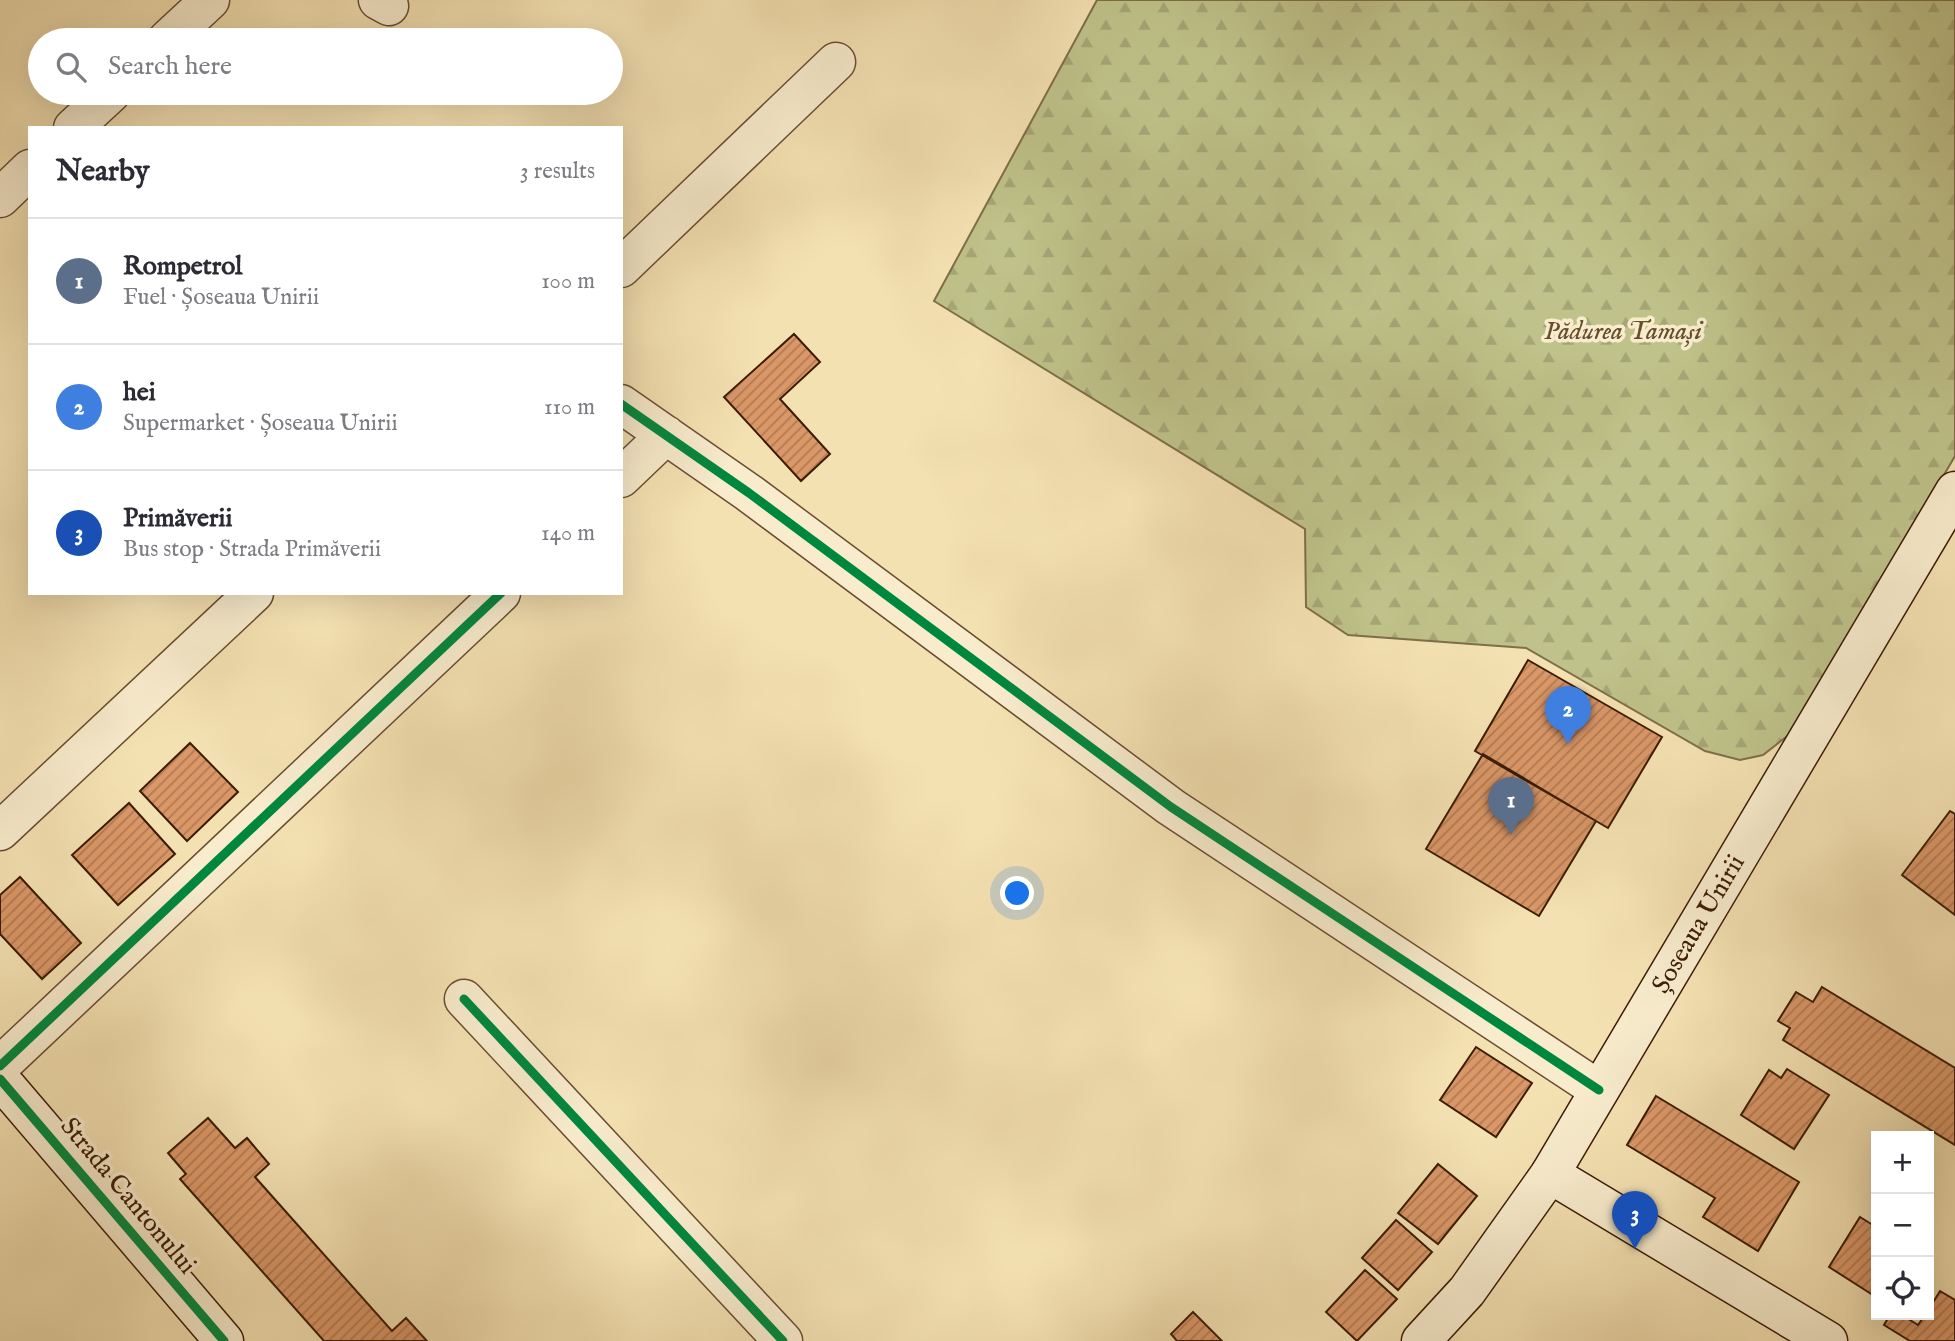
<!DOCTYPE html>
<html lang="en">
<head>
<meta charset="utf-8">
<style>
  body { margin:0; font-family:"IM FELL English",serif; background:#f2f2f3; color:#2b2b33 }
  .controls { position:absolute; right:21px; bottom:21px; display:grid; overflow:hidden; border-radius:0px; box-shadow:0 7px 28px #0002 }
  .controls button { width:63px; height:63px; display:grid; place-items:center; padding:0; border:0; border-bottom:2px solid #e1e1e2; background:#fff; color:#2b2b33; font:35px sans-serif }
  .you { position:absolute; left:1018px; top:894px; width:24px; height:24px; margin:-18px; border:5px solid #fff; border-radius:50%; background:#1a73e8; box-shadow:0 0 0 10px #1a73e833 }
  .badge { display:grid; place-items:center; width:46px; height:46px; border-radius:50%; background:#8f2418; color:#fff; font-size:23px; font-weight:700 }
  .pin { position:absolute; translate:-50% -58px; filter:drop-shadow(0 2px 4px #0008) }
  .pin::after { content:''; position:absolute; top:37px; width:24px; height:21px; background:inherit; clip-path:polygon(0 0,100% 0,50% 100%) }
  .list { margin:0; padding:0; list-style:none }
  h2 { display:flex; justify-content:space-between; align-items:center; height:91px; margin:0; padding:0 28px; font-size:30px }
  h2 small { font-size:23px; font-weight:400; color:#7c7c81 }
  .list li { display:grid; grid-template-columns:46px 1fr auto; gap:21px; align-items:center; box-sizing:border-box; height:126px; padding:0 28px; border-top:2px solid #e1e1e2 }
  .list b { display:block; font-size:26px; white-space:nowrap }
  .list p { margin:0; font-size:23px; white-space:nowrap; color:#7c7c81 }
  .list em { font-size:23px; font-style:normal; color:#7c7c81 }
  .icon { flex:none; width:38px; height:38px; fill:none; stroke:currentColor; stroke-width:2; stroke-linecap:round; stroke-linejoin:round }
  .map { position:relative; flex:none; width:1955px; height:1341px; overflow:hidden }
  .search { position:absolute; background:#fff; box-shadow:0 7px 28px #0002; left:28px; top:28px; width:595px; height:77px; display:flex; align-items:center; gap:18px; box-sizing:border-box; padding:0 24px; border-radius:38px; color:#7c7c81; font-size:26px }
  .panel { position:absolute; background:#fff; box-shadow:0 7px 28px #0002; left:28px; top:126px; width:595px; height:469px; border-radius:0px }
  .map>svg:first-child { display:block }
  .forest { fill:url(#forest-firs); stroke:#7e6f48; stroke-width:2 }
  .building { fill:url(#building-hatch); stroke:#3c1c06; stroke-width:2 }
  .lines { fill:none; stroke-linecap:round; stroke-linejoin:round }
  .street-casing { stroke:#6a4d31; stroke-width:41 }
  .secondary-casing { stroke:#3c1c06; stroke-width:41 }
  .street { stroke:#f8eccd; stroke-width:38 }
  .secondary { stroke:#f8eccd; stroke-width:38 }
  .cycleway-casing { stroke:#f8eccd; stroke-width:13 }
  .cycleway { stroke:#00873e; stroke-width:9 }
  .labels { text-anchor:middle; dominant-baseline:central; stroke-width:7; stroke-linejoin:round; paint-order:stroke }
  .park-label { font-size:26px; font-style:italic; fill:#634e2e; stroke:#f8eccd }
  .street-label { font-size:26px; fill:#3c1c06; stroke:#f8eccd }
</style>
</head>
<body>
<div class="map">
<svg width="1955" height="1341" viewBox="0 0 1955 1341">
  <defs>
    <pattern id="forest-firs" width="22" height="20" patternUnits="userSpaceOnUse" patternTransform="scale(1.75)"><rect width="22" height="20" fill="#bfc28a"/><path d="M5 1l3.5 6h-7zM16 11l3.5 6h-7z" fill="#a5a676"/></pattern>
    <pattern id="building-hatch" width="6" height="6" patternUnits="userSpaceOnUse" patternTransform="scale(1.75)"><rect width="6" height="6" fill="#da9767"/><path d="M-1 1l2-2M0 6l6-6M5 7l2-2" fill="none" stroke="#b27a53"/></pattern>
  </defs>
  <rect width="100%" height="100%" fill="#f4e1b2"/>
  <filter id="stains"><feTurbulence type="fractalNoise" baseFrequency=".00286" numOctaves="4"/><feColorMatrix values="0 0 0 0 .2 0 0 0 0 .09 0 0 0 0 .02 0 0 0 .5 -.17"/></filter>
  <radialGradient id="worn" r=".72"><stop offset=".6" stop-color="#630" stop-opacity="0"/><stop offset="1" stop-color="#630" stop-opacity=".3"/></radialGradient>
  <!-- forest -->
  <path class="forest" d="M 1097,0 L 1955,0 L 1955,456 L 1795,730 L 1763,755 L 1740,760 L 1705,751 L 1526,648 L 1348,635 L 1306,607 L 1305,529 L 934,301 Z"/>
  <!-- building -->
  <path class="building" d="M 794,334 L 820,362 L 780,399 L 830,454 L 801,481 L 724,397 Z
    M 1528,660 L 1662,737 L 1608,828 L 1475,751 Z
    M 190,743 L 238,792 L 187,841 L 140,791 Z
    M 1483,754 L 1596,821 L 1539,916 L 1426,849 Z
    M 129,803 L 175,854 L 118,905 L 72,855 Z
    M 1950,811 L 1955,814 L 1955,915 L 1902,875 Z
    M 20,877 L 81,943 L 42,979 L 0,934 L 0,895 Z
    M 1822,987 L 1955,1068 L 1955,1145 L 1783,1040 L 1790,1028 L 1778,1021 L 1796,992 L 1813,1002 Z
    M 1476,1047 L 1532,1083 L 1496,1137 L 1440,1100 Z
    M 1787,1069 L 1829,1095 L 1794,1149 L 1741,1115 L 1769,1070 L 1781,1078 Z
    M 1656,1096 L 1799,1182 L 1758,1251 L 1703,1217 L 1715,1198 L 1627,1145 Z
    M 208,1118 L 235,1148 L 247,1138 L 269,1164 L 255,1177 L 392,1331 L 406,1318 L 427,1341 L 324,1341 L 180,1179 L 186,1174 L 168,1153 Z
    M 1438,1164 L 1477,1196 L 1438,1244 L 1398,1213 Z
    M 1860,1217 L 1876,1227 L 1876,1297 L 1829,1267 Z
    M 1396,1220 L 1432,1252 L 1398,1290 L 1362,1258 Z
    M 1365,1270 L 1397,1299 L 1357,1341 L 1326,1312 Z
    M 1940,1291 L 1955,1300 L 1955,1341 L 1910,1341 L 1884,1325 L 1890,1315 L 1902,1315 L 1918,1325 L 1925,1315 L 1929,1315 L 1929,1309 Z
    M 1193,1312 L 1222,1341 L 1177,1341 L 1171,1334 Z"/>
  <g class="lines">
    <!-- street casing -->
    <g class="street-casing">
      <path id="street" d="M 378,0 L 389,6
        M 167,40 L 210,0
        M 73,128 L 111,93
        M 0,198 L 30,169
        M 621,268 L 836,62
        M 621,404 L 749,493 L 1171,807 L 1599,1090
        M 621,478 L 666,435
        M 0,831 L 254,593
        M 464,999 L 783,1341
        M 0,1066 L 501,593"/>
    </g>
    <!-- secondary casing -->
    <g class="secondary-casing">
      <g id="secondary">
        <path d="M 0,1079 L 224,1341"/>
        <path d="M 1550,1174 L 1828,1341"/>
        <path id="s1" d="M 1421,1341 L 1467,1291 L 1550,1174 L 1955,491"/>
      </g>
    </g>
    <!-- street -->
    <use href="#street" class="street"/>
    <!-- secondary -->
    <use href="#secondary" class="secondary"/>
    <!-- cycleway casing -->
    <g class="cycleway-casing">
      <path id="cycleway" d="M 621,404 L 749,493 L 1171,807 L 1599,1090
        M 464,999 L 783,1341
        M 0,1066 L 501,593
        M 0,1079 L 224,1341"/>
    </g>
    <!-- cycleway -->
    <use href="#cycleway" class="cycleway"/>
  </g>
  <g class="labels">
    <!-- park labels -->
    <g class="park-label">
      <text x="1623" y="331">Pădurea Tamași</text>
    </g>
    <!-- street labels -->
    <g class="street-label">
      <text stroke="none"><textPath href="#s1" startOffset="502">Șoseaua Unirii</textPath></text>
      <text transform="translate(128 1196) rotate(50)">Strada Cantonului</text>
    </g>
  </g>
  <rect width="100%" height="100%" filter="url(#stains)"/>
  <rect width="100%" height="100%" fill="url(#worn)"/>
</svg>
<div class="controls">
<button>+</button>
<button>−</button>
<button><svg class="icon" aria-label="locate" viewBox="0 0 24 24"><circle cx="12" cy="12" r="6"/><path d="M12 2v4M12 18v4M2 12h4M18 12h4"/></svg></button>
</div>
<div class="you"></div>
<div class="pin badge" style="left:1511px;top:835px;background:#5c6f8a">1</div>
<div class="pin badge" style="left:1568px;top:744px;background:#3f7fe0">2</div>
<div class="pin badge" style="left:1635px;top:1249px;background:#1a4fb4">3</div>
<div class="search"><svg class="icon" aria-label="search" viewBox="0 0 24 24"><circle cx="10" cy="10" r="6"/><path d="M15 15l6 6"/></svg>Search here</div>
<section class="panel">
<h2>Nearby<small>3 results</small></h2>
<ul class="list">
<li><span class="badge" style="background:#5c6f8a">1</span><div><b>Rompetrol</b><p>Fuel · Șoseaua Unirii</p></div><em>100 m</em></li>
<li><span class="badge" style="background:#3f7fe0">2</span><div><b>hei</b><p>Supermarket · Șoseaua Unirii</p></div><em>110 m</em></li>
<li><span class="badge" style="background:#1a4fb4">3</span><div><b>Primăverii</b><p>Bus stop · Strada Primăverii</p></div><em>140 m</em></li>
</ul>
</section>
</div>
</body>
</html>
